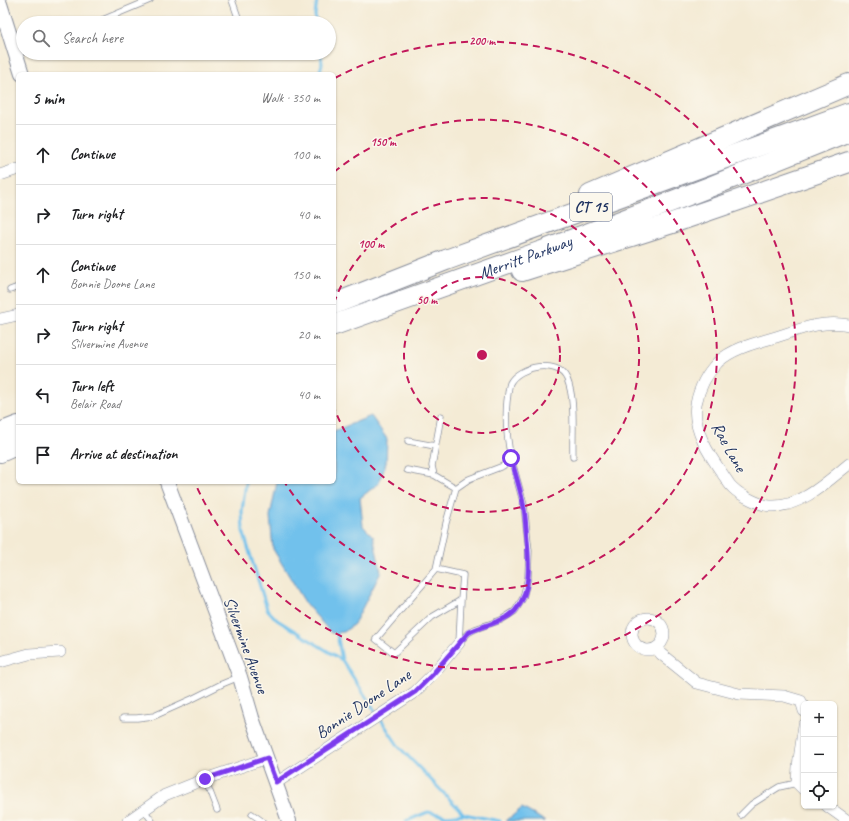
<!DOCTYPE html>
<html lang="en">
<head>
<meta charset="utf-8">
<style>
  body { margin:0; font-family:Caveat,sans-serif; background:#f6f6f6; color:#202124 }
  .controls { position:absolute; right:12px; bottom:12px; display:grid; overflow:hidden; border-radius:6px; box-shadow:0 1px 3px #0004 }
  .controls button { width:36px; height:36px; display:grid; place-items:center; padding:0; border:0; border-bottom:1px solid #e0e0e0; background:#fff; color:#202124; font:20px sans-serif }
  .stop { position:absolute; width:12px; height:12px; margin:-9px; border:3px solid #7c3aed; border-radius:50%; background:#fff }
  .stop.end { background:#7c3aed; border-color:#fff; box-shadow:0 1px 4px #0008 }
  .list { margin:0; padding:0; list-style:none }
  h2 { display:flex; justify-content:space-between; align-items:center; height:52px; margin:0; padding:0 16px; font-size:17px }
  h2 small { font-size:13px; font-weight:400; color:#757577 }
  .list li { display:grid; grid-template-columns:26px 1fr auto; gap:12px; align-items:center; box-sizing:border-box; height:60px; padding:0 16px; border-top:1px solid #e0e0e0 }
  .list b { display:block; font-size:15px; white-space:nowrap }
  .list p { margin:0; font-size:13px; white-space:nowrap; color:#757577 }
  .list em { font-size:13px; font-style:normal; color:#757577 }
  .icon { flex:none; width:22px; height:22px; fill:none; stroke:currentColor; stroke-width:2; stroke-linecap:round; stroke-linejoin:round }
  .map { position:relative; flex:none; width:849px; height:821px; overflow:hidden }
  .search { position:absolute; background:#fff; box-shadow:0 1px 3px #0004; left:16px; top:16px; width:320px; height:44px; display:flex; align-items:center; gap:10px; box-sizing:border-box; padding:0 14px; border-radius:22px; color:#757577; font-size:15px }
  .panel { position:absolute; background:#fff; box-shadow:0 1px 3px #0004; left:16px; top:72px; width:320px; height:412px; border-radius:6px }
  .map>svg:first-child { display:block }
  .water { fill:#71c1ec; stroke:#4678a5 }
  .lines { fill:none; stroke-linecap:round; stroke-linejoin:round }
  .stream { stroke:#71c1ec; stroke-width:3 }
  .service-casing { stroke:#888d9a; stroke-width:7 }
  .minor-casing { stroke:#888d9a; stroke-width:12 }
  .tertiary-casing { stroke:#888d9a; stroke-width:16 }
  .motorway-casing { stroke:#888d9a; stroke-width:22 }
  .service { stroke:#fff; stroke-width:5.5 }
  .minor { stroke:#fff; stroke-width:11 }
  .tertiary { stroke:#fff; stroke-width:14 }
  .motorway { stroke:#fff; stroke-width:20 }
  .route { stroke:#7c3aed; stroke-width:5 }
  .ring { fill:none; stroke:#c2185b; stroke-width:2; stroke-dasharray:7 5 }
  .labels { text-anchor:middle; dominant-baseline:central; stroke-width:3; stroke-linejoin:round; paint-order:stroke }
  .shield { fill:#fbf7ec; stroke:#5e6b89; stroke-width:1 }
  .shield-label { font-size:16px; font-weight:bold; fill:#1b2f5e }
  .street-label { font-size:17px; fill:#1b2f5e; stroke:#fbf7ec }
  .centre { fill:#c2185b; stroke:#fbf7ec; stroke-width:2 }
  .ring-label { font-size:12px; text-anchor:middle; font-weight:bold; fill:#c2185b; stroke:#fbf7ec; stroke-width:3; stroke-linejoin:round; paint-order:stroke }
</style>
</head>
<body>
<div class="map">
<svg width="849" height="821" viewBox="0 0 849 821">
  <rect width="100%" height="100%" fill="#fbf7ec"/>
  <filter id="ink" filterUnits="userSpaceOnUse"><feTurbulence type="fractalNoise" baseFrequency=".025" numOctaves="2"/><feDisplacementMap in="SourceGraphic" scale="8" xChannelSelector="R" yChannelSelector="G"/><feConvolveMatrix kernelMatrix="1 2 1 2 8 2 1 2 1" color-interpolation-filters="sRGB"/></filter>
  <filter id="wash" filterUnits="userSpaceOnUse"><feTurbulence type="fractalNoise" baseFrequency=".012" numOctaves="4" result="noise"/><feDisplacementMap in="SourceGraphic" scale="16" xChannelSelector="R" yChannelSelector="G"/><feGaussianBlur stdDeviation="0.9" result="paint"/><feColorMatrix in="noise" values="0 0 0 0 0 0 0 0 0 0 0 0 0 0 0 0 0 1.4 0 .05"/><feComposite in="paint" operator="in"/></filter>
  <g filter="url(#wash)">
    <rect width="100%" height="100%" fill="#f4ebd5"/>
    <!-- water -->
    <path class="water" d="M 371,416 L 387,439 L 386,463 L 379,483 L 360,498 L 363,526 L 373,536 L 381,572 L 354,624 L 344,632 L 331,633 L 306,604 L 273,549 L 270,516 L 277,482 L 334,482 L 334,431 Z
      M 522,808 L 545,821 L 506,821 Z"/>
    <g class="lines">
      <!-- stream -->
      <path class="stream" d="M 316,23 L 315,15 L 317,0
        M 319,74 L 322,64 L 321,53
        M 246,482 L 242,511 L 243,531 L 267,609 L 277,620 L 342,660 L 377,714
        M 336,629 L 342,660
        M 380,718 L 399,747 L 464,814 L 500,821
        M 406,821 L 428,812 L 447,816 L 464,814"/>
    </g>
  </g>
  <g filter="url(#ink)">
    <g class="lines">
      <!-- service casing -->
      <g class="service-casing">
        <path id="service" d="M 232,0 L 240,23
          M 95,23 L 150,0
          M 10,290 L 18,287
          M 441,416 L 432,466 L 434,475 L 456,488
          M 408,441 L 435,446
          M 407,470 L 434,475
          M 436,569 L 463,575 L 461,600 L 432,617 L 394,653 L 376,639 L 436,569 L 446,523 L 456,488 L 469,479 L 503,466 L 511,458 C 507,439 505,421 507,401 C 508,395 508,389 510,383 C 519,366 558,358 567,379 C 576,400 572,434 573,457
          M 459,643 L 468,633 L 475,629 L 501,620 L 515,611 L 523,598 L 528,577 L 529,551 L 524,505 L 511,458
          M 459,643 L 461,600
          M 123,718 L 137,718 L 154,716 L 192,699 L 222,684 L 239,677
          M 205,779 L 217,810
          M 144,810 L 152,821
          M 252,814 L 262,821
          M 741,815 L 752,804 L 779,787 L 797,783"/>
      </g>
      <!-- minor casing -->
      <g class="minor-casing">
        <path id="minor" d="M 0,175 L 18,169
          M 0,319 L 18,315
          M 849,325 C 822,320 801,329 776,337 C 756,343 733,348 718,362 C 707,373 699,389 696,404 C 692,430 710,456 724,476 C 727,480 729,485 733,488 C 740,495 761,506 771,506 C 800,508 828,481 849,464
          M632 634a16 16 0 1 1 32 0a16 16 0 1 1-32 0Z
          M 656,648 L 661,654 L 697,683 L 739,694 L 784,696 L 801,701 L 804,711
          M 0,662 L 29,654 L 60,652
          M 804,725 L 798,766 L 797,783 L 804,790
          M 276,783 L 415,692 L 432,675 L 459,643
          M 827,806 L 848,821
          M 128,821 L 165,795 L 205,779 L 267,758"/>
      </g>
      <!-- tertiary casing -->
      <g class="tertiary-casing">
        <path id="tertiary" d="M 0,4 L 22,74
          M 167,482 L 240,677 L 252,718 L 289,821"/>
      </g>
      <!-- motorway casing -->
      <g class="motorway-casing">
        <g id="motorway">
          <path d="M 590,195 L 849,84"/>
          <path d="M 522,271 L 669,224 L 849,162"/>
          <path d="M 334,304 L 446,260 L 849,113"/>
          <path id="s1" d="M 334,325 L 542,251 L 712,186 L 849,131"/>
          <path d="M 0,433 L 18,426"/>
          <path d="M 0,452 L 18,444"/>
        </g>
      </g>
      <!-- service -->
      <use href="#service" class="service"/>
      <!-- minor -->
      <use href="#minor" class="minor"/>
      <!-- tertiary -->
      <use href="#tertiary" class="tertiary"/>
      <!-- motorway -->
      <use href="#motorway" class="motorway"/>
    </g>
  </g>
  <g class="lines" filter="url(#ink)">
    <!-- route -->
    <path class="route" d="M 205,779 L 267,758 L 276,782 L 415,692 L 432,675 L 468,633 C 482,625 503,623 515,611 C 534,590 528,553 526,528 C 525,519 525,511 523,503 C 520,488 515,473 511,458"/>
  </g>
  <!-- distance rings -->
  <g class="ring">
    <circle cx="482" cy="355" r="78"/>
    <path d="M334 303A157 157 0 1 1 334 407"/>
    <path d="M334 172A235 235 0 1 1 285 483"/>
    <path d="M335 78A314 314 0 1 1 195 483"/>
  </g>
  <g class="labels">
    <!-- shield labels -->
    <rect class="shield" x="570" y="193" width="42" height="28" rx="3"/>
    <g class="shield-label">
      <text x="591" y="207">CT 15</text>
    </g>
    <!-- street labels -->
    <g class="street-label">
      <text stroke="none"><textPath href="#s1" startOffset="203">Merritt Parkway</textPath></text>
      <text transform="translate(729 447) rotate(61)">Rae Lane</text>
      <text transform="translate(246 645) rotate(70)">Silvermine Avenue</text>
      <text transform="translate(363 704) rotate(-34)">Bonnie Doone Lane</text>
    </g>
  </g>
  <circle cx="482" cy="355" r="6" class="centre"/>
  <g class="ring-label">
    <text x="482" y="45">200 m</text>
    <text x="383" y="146">150 m</text>
    <text x="371" y="248">100 m</text>
    <text x="427" y="304">50 m</text>
  </g>
</svg>
<div class="controls">
<button>+</button>
<button>−</button>
<button><svg class="icon" aria-label="locate" viewBox="0 0 24 24"><circle cx="12" cy="12" r="6"/><path d="M12 2v4M12 18v4M2 12h4M18 12h4"/></svg></button>
</div>
<div class="stop" style="left:511px;top:458px"></div>
<div class="stop end" style="left:205px;top:779px"></div>
<div class="search"><svg class="icon" aria-label="search" viewBox="0 0 24 24"><circle cx="10" cy="10" r="6"/><path d="M15 15l6 6"/></svg>Search here</div>
<section class="panel">
<h2>5 min<small>Walk · 350 m</small></h2>
<ul class="list">
<li><svg class="icon" aria-label="ahead" viewBox="0 0 24 24"><path d="M12 20V5M6 11l6-6 6 6"/></svg><div><b>Continue</b></div><em>100 m</em></li>
<li><svg class="icon" aria-label="right" viewBox="0 0 24 24"><path d="M7 20v-9h11M14 6l5 5-5 5"/></svg><div><b>Turn right</b></div><em>40 m</em></li>
<li><svg class="icon" aria-label="ahead" viewBox="0 0 24 24"><path d="M12 20V5M6 11l6-6 6 6"/></svg><div><b>Continue</b><p>Bonnie Doone Lane</p></div><em>150 m</em></li>
<li><svg class="icon" aria-label="right" viewBox="0 0 24 24"><path d="M7 20v-9h11M14 6l5 5-5 5"/></svg><div><b>Turn right</b><p>Silvermine Avenue</p></div><em>20 m</em></li>
<li><svg class="icon" aria-label="left" viewBox="0 0 24 24"><path d="M17 20v-9H6M10 6l-5 5 5 5"/></svg><div><b>Turn left</b><p>Belair Road</p></div><em>40 m</em></li>
<li><svg class="icon" aria-label="arrive" viewBox="0 0 24 24"><path d="M6 21V4h12l-3 4 3 4H6"/></svg><div><b>Arrive at destination</b></div></li>
</ul>
</section>
</div>
</body>
</html>
